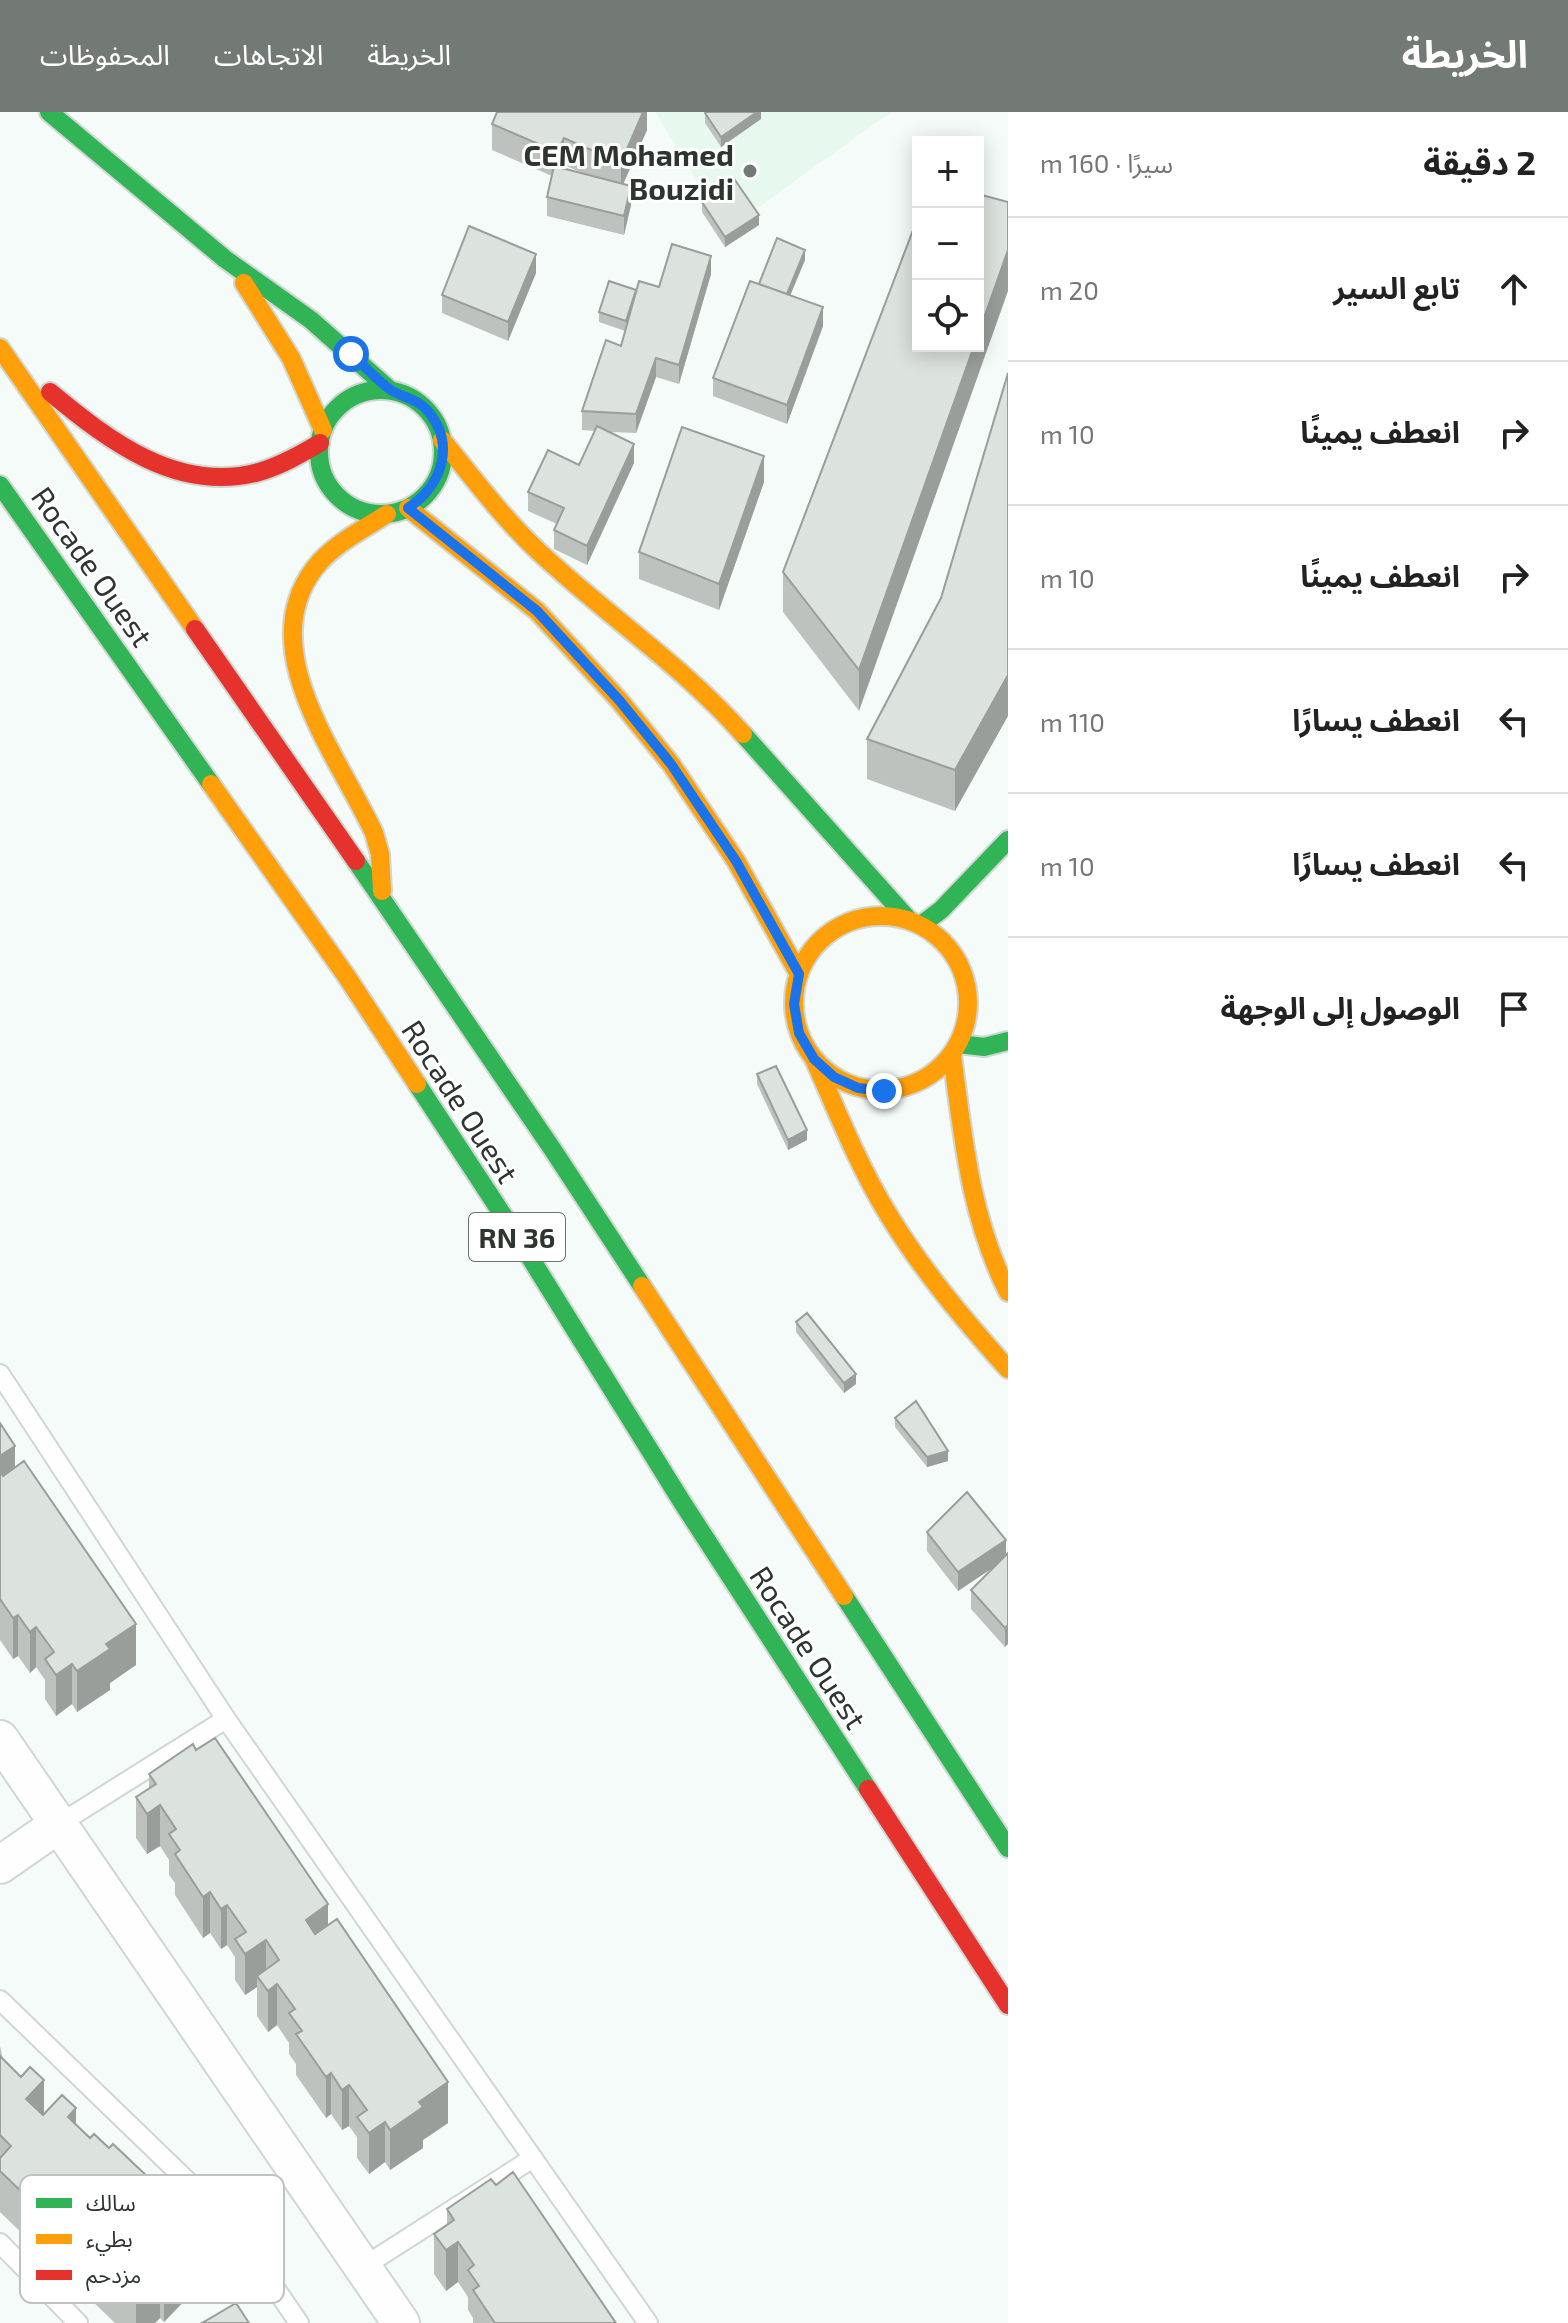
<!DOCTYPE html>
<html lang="ar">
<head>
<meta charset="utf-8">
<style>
  body { margin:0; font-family:"Exo 2","Noto Sans Arabic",sans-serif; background:#f6f6f6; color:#222; direction:rtl }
  .controls { position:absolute; right:24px; top:24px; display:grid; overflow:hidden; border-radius:0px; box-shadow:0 4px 20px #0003 }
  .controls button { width:72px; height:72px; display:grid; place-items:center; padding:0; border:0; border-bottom:2px solid #e0e0e0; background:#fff; color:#222; font:40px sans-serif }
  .stop { position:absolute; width:24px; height:24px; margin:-18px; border:6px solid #1a73e8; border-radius:50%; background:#fff }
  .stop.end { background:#1a73e8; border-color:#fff; box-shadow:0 2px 8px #0008 }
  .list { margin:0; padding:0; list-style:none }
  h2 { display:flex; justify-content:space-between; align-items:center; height:104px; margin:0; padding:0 32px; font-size:34px }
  h2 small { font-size:26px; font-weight:400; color:#767676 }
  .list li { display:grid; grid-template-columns:52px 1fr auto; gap:24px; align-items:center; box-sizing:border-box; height:144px; padding:0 32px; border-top:2px solid #e0e0e0 }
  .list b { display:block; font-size:30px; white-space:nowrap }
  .list em { font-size:26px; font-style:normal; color:#767676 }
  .icon { flex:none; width:44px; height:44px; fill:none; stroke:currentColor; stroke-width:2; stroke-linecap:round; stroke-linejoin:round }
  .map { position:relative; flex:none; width:1008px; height:2211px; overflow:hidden; direction:ltr }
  header { display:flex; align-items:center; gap:48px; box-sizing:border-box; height:112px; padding:0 40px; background:#737a76; color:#fff }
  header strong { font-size:38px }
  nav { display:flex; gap:44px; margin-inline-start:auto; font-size:28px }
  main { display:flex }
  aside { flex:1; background:#fff }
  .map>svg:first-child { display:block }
  .built { fill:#e7f9ef }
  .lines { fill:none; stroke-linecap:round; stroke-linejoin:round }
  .lane-casing { stroke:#d0d7d2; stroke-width:22 }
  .street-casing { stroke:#d0d7d2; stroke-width:40 }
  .fast-casing { stroke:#d0d7d2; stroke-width:22 }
  .slow-casing { stroke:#d0d7d2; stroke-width:22 }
  .jam-casing { stroke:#d0d7d2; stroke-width:22 }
  .lane { stroke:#fefefe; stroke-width:18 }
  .street { stroke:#fefefe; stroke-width:36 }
  .fast { stroke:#30b455; stroke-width:18 }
  .slow { stroke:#ff9f0a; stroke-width:18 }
  .jam { stroke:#e5322d; stroke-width:18 }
  .wall { fill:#bdc2bf; fill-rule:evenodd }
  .shaded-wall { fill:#9a9e9b }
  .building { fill:#dce2de; stroke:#9a9e9b; stroke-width:2 }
  .route { stroke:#1a73e8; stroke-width:10 }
  .poi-dot { fill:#737a76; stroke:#fff; stroke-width:3 }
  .labels { text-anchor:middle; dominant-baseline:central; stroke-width:6; stroke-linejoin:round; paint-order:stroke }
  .shield { fill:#fff; stroke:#6c726e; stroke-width:2 }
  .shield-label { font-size:28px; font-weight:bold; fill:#2d3530 }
  .poi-label { font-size:30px; font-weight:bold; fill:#2d3530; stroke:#fff; text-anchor:end }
  .street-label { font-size:30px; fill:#2d3530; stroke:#fff }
  .key { fill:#fff; stroke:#c0c2c1; stroke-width:2 }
  .key-label { font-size:22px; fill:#2d3530 }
</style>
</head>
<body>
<header>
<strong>الخريطة</strong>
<nav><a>الخريطة</a><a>الاتجاهات</a><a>المحفوظات</a></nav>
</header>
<main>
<aside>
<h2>2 دقيقة<small>سيرًا · 160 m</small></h2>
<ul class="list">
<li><svg class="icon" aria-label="ahead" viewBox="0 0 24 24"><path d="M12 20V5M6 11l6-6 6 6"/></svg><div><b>تابع السير</b></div><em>20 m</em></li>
<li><svg class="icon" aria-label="right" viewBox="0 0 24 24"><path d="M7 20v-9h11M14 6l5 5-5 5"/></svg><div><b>انعطف يمينًا</b></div><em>10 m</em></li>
<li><svg class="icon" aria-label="right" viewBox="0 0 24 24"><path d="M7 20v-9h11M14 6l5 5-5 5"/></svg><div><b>انعطف يمينًا</b></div><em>10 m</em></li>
<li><svg class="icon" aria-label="left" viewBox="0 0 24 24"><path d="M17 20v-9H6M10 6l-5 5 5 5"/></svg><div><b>انعطف يسارًا</b></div><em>110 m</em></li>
<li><svg class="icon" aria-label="left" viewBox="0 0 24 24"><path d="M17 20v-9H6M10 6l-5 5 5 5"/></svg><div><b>انعطف يسارًا</b></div><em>10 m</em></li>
<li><svg class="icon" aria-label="arrive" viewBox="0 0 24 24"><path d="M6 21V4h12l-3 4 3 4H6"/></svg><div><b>الوصول إلى الوجهة</b></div></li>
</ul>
</aside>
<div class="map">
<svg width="1008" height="2211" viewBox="0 0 1008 2211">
  <rect width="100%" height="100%" fill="#f5fbf8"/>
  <!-- built -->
  <path class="built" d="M 655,0 L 891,0 L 727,118 Z"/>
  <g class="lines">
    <!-- lane casing -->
    <g class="lane-casing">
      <path id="lane" d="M 0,1262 L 226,1607 L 648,2211
        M 59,1712 L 226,1607
        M 0,1888 L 211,2092 L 249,2138 L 299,2211
        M 0,2131 L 78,2211
        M 363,2155 L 533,2046"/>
    </g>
    <!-- street casing -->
    <g class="street-casing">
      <path id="street" d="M 0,1627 L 401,2211
        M 0,1753 L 59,1712"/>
    </g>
    <!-- fast casing -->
    <g class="fast-casing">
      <path id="fast" d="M 49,0 L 225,147 L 311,208 L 390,278
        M319 340a62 62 0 1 1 124 0a62 62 0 1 1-124 0Z
        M 0,373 L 211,672
        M 743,622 L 908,807
        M 356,749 L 553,1038 L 642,1174
        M 921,813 L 941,798 L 1008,728
        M 959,932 L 984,935 L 1008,929
        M 417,972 L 518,1126 L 682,1390 L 868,1677
        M 844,1484 L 1008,1736"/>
    </g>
    <!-- slow casing -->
    <g class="slow-casing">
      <path id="slow" d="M 244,171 L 291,246 L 323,318
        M 0,236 L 195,517
        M 442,328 C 473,366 502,405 538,439 C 605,502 682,553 743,622
        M 408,396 L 537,499 L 619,588 L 671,652 L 736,749 L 799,862
        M 211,672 L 347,865 L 417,972
        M 382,779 L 380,742 L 374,721 C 339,645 253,538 314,457 C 332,433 362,418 387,402
        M794 891a87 87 0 1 1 174 0a87 87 0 1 1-174 0Z
        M 952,943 C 963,1025 970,1105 1008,1180
        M 814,947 C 837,999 858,1053 888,1102 C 922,1158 964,1208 1008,1257
        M 642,1174 L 844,1484"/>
    </g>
    <!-- jam casing -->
    <g class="jam-casing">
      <path id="jam" d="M 50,280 C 109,329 178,382 259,360 C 280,354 301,342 320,331
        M 195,517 L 356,749
        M 868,1677 L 1008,1893"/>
    </g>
    <!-- lane -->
    <use href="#lane" class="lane"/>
    <!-- street -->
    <use href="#street" class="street"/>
    <!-- fast -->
    <use href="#fast" class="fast"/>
    <!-- slow -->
    <use href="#slow" class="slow"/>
    <!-- jam -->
    <use href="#jam" class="jam"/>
  </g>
  <!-- wall -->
  <path class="wall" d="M 647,0 L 647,18 L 623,72 L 631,93 L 624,123 L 547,104 L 547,85 L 552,64 L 492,38 L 492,12 ZM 564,53 L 587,63 L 562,56 Z
    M 761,0 L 761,7 L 721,35 L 705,11 L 705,1 Z
    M 702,90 L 759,113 L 725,135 L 702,100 Z
    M 918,105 L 859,599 L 783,500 L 783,460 Z
    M 805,148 L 790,183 L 823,214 L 787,312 L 713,284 L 713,266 L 759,172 Z
    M 536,161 L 508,229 L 442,201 L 442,183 Z
    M 711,162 L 679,272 L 656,265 L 636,321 L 609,320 L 634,351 L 587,453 L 554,437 L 554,418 L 557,412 L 528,399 L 528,380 L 579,353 L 595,319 L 582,318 L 582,299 L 621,234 L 625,219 L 599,210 L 599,200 L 636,178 L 659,175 Z
    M 1008,261 L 955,699 L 867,667 L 867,627 L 941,486 Z
    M 764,370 L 719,498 L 639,467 L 639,440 Z
    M 757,962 L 807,1028 L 788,1038 L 757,972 Z
    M 796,1210 L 856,1272 L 844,1281 L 796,1220 Z
    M 895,1306 L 948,1349 L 927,1355 L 895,1315 Z
    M 0,1311 L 15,1355 L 136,1553 L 110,1571 L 110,1578 L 77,1600 L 72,1592 L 56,1604 L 45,1587 L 45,1568 L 36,1555 L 30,1561 L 18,1544 L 13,1547 L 0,1528 Z
    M 927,1420 L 1006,1428 L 1005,1535 L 971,1497 L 971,1478 L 994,1455 L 958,1479 L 927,1439 Z
    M 196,1638 L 328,1813 L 448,2011 L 423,2028 L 423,2036 L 390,2058 L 385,2050 L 369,2062 L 357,2046 L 357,2025 L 349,2014 L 342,2018 L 331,2002 L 326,2006 L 296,1963 L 296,1952 L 289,1942 L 289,1931 L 277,1913 L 268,1920 L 257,1904 L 257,1875 L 245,1883 L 235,1868 L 235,1845 L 227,1833 L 221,1837 L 210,1821 L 203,1826 L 175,1783 L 175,1771 L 169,1763 L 169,1748 L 160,1734 L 147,1742 L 136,1726 L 136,1685 L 149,1676 L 149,1662 Z
    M 0,1934 L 3,1947 L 44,2002 L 76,2012 L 90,2026 L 151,2077 L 160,2098 L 199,2161 L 192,2168 L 192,2181 L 164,2210 L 160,2206 L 155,2211 L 115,2211 L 0,2100 Z
    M 447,2097 L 616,2211 L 473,2211 L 473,2206 L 468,2198 L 468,2185 L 458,2170 L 446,2179 L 434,2162 L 434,2122 L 447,2113 Z"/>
  <!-- shaded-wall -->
  <path class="shaded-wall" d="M 643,0 L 647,0 L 647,18 L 621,77 L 621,51 Z
    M 757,0 L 761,0 L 761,7 L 721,35 L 721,25 Z
    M 564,26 L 564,53 L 557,67 L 557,40 Z
    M 631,74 L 631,93 L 624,123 L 624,104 Z
    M 759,103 L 759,113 L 725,135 L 725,125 Z
    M 805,138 L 805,148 L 785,196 L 785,187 Z
    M 1008,138 L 1008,179 L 859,599 L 859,558 L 974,234 L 978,234 L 978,223 Z
    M 536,142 L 536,161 L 508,229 L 508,210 Z
    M 711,144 L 711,162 L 679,272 L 679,253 Z
    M 636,178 L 636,188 L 626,219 L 626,209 Z
    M 823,195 L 823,214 L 787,312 L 787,293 Z
    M 656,246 L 656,265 L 636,321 L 636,302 Z
    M 634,332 L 634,351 L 587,453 L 587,434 Z
    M 764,344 L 764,370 L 719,498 L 719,472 Z
    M 1008,563 L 1008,604 L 955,699 L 955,658 Z
    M 807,1018 L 807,1028 L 788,1038 L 788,1028 Z
    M 856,1262 L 856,1272 L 844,1281 L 844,1271 Z
    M 15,1334 L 15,1375 L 0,1385 L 0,1344 Z
    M 948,1339 L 948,1349 L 927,1355 L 927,1345 Z
    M 1006,1428 L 1006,1447 L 958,1479 L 958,1460 Z
    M 18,1503 L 18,1544 L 13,1547 L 13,1506 Z
    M 136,1512 L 136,1553 L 110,1571 L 110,1578 L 77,1600 L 77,1559 L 106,1532 Z
    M 1008,1513 L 1008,1532 L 1005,1535 L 1005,1516 Z
    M 36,1515 L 36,1555 L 30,1561 L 30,1520 Z
    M 72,1552 L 72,1592 L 56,1604 L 56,1563 Z
    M 160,1693 L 160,1734 L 147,1742 L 147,1702 Z
    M 210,1780 L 210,1821 L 203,1826 L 203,1785 Z
    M 328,1792 L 328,1833 L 306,1849 L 306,1808 Z
    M 227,1793 L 227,1833 L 221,1837 L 221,1797 Z
    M 266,1828 L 266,1869 L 257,1864 L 257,1875 L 245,1883 L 245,1842 Z
    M 277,1872 L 277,1913 L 268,1920 L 268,1879 Z
    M 331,1961 L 331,2002 L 326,2006 L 326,1965 Z
    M 44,1968 L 44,2009 L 26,1987 Z
    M 448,1970 L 448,2011 L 423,2028 L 423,2036 L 390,2058 L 390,2018 L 419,1990 Z
    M 349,1973 L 349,2014 L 342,2018 L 342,1978 Z
    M 76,1996 L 76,2037 L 68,2005 Z
    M 385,2010 L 385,2050 L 369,2062 L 369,2021 Z
    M 160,2087 L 160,2127 L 155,2092 Z
    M 199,2120 L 199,2161 L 192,2168 L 192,2181 L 164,2210 L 164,2169 L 185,2134 Z
    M 458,2130 L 458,2170 L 446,2179 L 446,2138 Z
    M 160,2165 L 160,2206 L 155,2211 L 136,2211 L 136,2190 Z"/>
  <!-- building -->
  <path class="building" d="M 497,0 L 643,0 L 621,51 L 564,26 L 557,40 L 492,12 Z
    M 706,0 L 757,0 L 721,25 L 705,1 Z
    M 554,54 L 631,74 L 624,104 L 547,85 Z
    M 735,68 L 759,103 L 725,125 L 702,90 Z
    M 978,82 L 1008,90 L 1008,138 L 978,223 Z
    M 918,105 L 918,234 L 974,234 L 859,558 L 783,460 Z
    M 469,114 L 536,142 L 508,210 L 442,183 Z
    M 777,126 L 805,138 L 787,182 L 759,172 Z
    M 672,132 L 711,144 L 679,253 L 656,246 L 636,302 L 582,299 L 606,228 L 621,234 L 639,169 L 659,175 Z
    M 609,169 L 636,178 L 626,209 L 599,200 Z
    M 750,169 L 823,195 L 787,293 L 713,266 Z
    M 1008,261 L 1008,563 L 955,658 L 867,627 L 941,486 Z
    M 597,314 L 634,332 L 587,434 L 554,418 L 564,396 L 528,380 L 548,338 L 579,353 Z
    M 682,315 L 764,344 L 719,472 L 639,440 Z
    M 776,954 L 807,1018 L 788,1028 L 757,962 Z
    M 807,1201 L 856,1262 L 844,1271 L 796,1210 Z
    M 916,1289 L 948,1339 L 927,1345 L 895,1306 Z
    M 0,1311 L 15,1334 L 0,1344 Z
    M 24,1349 L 136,1512 L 106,1532 L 110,1537 L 77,1559 L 72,1552 L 56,1563 L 45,1547 L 54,1540 L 36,1515 L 30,1520 L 18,1503 L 13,1506 L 0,1487 L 0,1360 L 3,1364 Z
    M 967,1380 L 1006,1428 L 958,1460 L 927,1420 Z
    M 1008,1441 L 1008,1513 L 1005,1516 L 971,1478 Z
    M 215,1626 L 328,1792 L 306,1808 L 315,1822 L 337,1807 L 448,1970 L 419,1990 L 423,1995 L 390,2018 L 385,2010 L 369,2021 L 357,2005 L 367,1998 L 349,1973 L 342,1978 L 331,1961 L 326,1965 L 296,1922 L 302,1919 L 289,1901 L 295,1897 L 277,1872 L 268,1879 L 257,1864 L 279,1848 L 266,1828 L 245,1842 L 235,1827 L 246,1820 L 227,1793 L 221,1797 L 210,1780 L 203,1785 L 175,1742 L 180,1738 L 169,1722 L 176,1717 L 160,1693 L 147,1702 L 136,1685 L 156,1672 L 149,1662 L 193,1632 L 196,1638 Z
    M 0,1944 L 21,1965 L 30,1955 L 44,1968 L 26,1987 L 43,2003 L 62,1983 L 76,1996 L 68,2005 L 90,2026 L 94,2022 L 109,2036 L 113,2032 L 151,2068 L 146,2072 L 160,2087 L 155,2092 L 177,2114 L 185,2106 L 199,2120 L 185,2134 L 192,2140 L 164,2169 L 160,2165 L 136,2190 L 0,2059 L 0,2046 L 11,2034 L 0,2023 Z
    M 513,2060 L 616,2211 L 495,2211 L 473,2178 L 479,2174 L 468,2158 L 474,2153 L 458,2130 L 446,2138 L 434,2122 L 454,2108 L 447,2097 L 491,2067 L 496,2073 Z
    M 236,2191 L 249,2211 L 202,2211 Z"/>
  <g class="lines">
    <!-- route -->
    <path class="route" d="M 351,242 C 363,253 375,266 388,276 C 399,285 414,285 425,296 C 457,330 443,373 408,396 L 537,499 L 619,588 L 671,652 L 736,749 L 799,862 L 794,892 L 799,921 L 814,947 L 834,965 L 858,976 L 884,979"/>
  </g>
  <!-- markers -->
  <circle class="poi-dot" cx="750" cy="59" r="8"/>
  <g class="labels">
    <!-- shield labels -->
    <rect class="shield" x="469" y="1101" width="96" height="48" rx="6"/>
    <g class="shield-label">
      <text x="517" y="1125">RN 36</text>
    </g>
    <!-- poi labels -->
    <g class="poi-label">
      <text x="734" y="42">CEM Mohamed<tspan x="734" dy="34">Bouzidi</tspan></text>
    </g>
    <!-- street labels -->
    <g class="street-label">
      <text transform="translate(93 454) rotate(55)">Rocade Ouest</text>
      <text transform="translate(461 989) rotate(57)">Rocade Ouest</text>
      <text transform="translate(809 1535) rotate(57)">Rocade Ouest</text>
    </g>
  </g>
  <!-- legend -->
  <rect x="20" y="2063" width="264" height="128" rx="12" class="key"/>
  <rect x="36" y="2086" width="36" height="10" fill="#30b455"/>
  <rect x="36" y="2122" width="36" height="10" fill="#ff9f0a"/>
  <rect x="36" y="2158" width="36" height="10" fill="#e5322d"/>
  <g class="key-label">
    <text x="86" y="2099">سالك</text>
    <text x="86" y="2135">بطيء</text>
    <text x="86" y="2171">مزدحم</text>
  </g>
</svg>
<div class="controls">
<button>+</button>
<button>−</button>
<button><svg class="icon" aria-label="locate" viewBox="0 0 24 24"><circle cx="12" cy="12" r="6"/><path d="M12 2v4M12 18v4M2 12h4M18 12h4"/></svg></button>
</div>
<div class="stop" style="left:351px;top:242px"></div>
<div class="stop end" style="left:884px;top:979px"></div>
</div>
</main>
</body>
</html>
